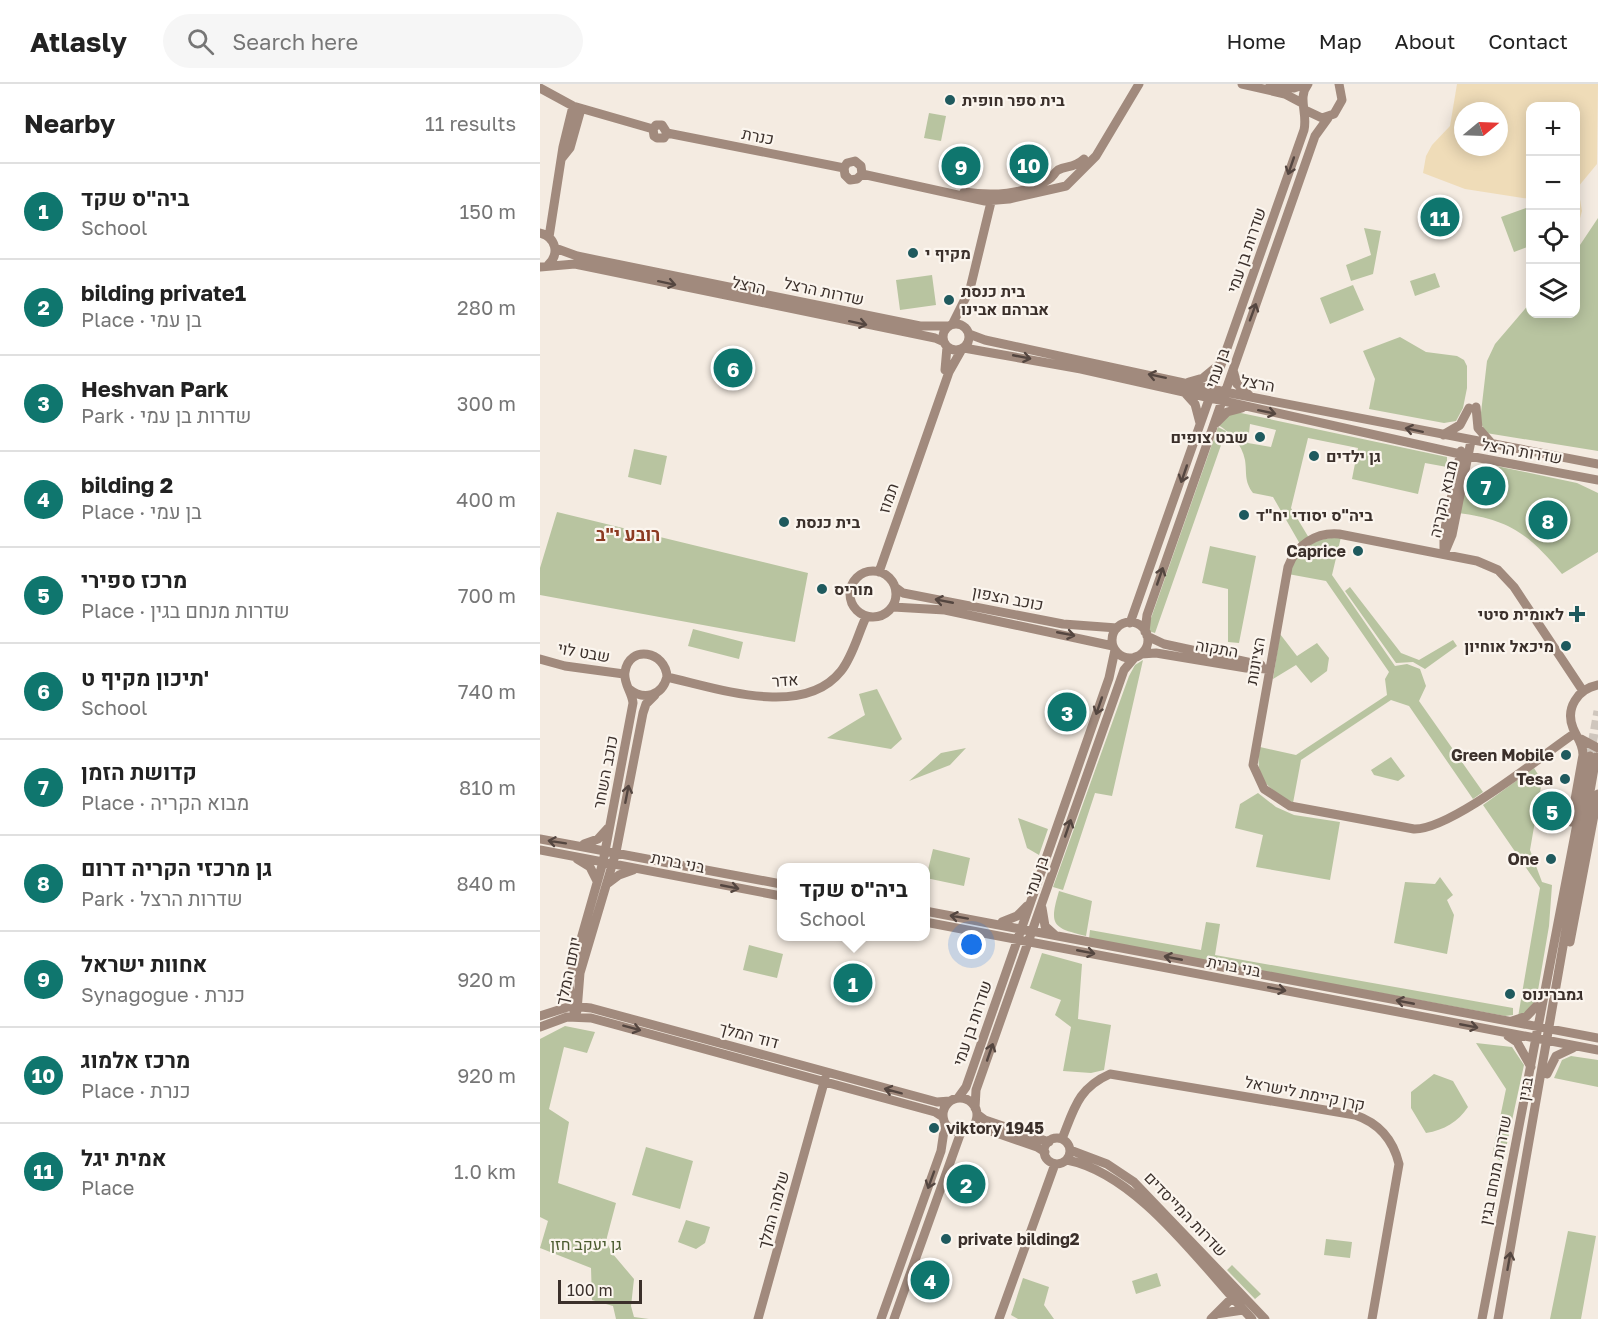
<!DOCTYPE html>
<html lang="en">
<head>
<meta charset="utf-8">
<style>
  body { margin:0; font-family:"Golos Text",Heebo,sans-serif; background:#f6f6f6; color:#222 }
  .controls { position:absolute; right:18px; top:18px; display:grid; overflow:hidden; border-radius:12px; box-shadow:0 3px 15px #0003 }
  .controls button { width:54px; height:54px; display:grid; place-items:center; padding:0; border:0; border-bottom:2px solid #e0e0e0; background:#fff; color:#222; font:30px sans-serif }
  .compass { position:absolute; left:914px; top:18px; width:54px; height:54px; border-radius:50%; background:#fff; box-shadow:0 3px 15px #0003; rotate:71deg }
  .scale { position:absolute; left:18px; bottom:15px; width:84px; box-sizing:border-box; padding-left:6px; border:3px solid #3b302b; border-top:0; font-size:16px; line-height:21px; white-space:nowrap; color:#3b302b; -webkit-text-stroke:4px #fbf5ee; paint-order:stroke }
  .you { position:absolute; left:432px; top:861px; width:21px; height:21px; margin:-15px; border:4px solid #fff; border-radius:50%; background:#1a73e8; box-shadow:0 0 0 9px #1a73e833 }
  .badge { display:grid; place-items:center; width:39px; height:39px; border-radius:50%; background:#0f766e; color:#fff; font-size:20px; font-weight:700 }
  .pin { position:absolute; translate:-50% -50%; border:3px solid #fff; box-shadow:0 2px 6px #0006 }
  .popup { position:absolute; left:237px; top:779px; width:153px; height:78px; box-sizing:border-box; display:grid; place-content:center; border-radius:12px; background:#fff; filter:drop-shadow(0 2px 4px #0005); font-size:20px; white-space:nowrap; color:#767676 }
  .popup b { font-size:22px; color:#222 }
  .popup::after { content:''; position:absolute; left:50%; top:100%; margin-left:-12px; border:12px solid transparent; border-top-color:#fff }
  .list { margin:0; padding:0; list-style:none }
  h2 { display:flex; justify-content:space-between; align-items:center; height:78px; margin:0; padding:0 24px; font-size:26px }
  h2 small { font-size:20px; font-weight:400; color:#767676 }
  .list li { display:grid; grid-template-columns:39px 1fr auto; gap:18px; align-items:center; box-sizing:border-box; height:96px; padding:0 24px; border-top:2px solid #e0e0e0 }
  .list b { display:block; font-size:22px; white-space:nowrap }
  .list p { margin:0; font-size:20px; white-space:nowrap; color:#767676 }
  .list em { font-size:20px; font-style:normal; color:#767676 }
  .icon { flex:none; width:33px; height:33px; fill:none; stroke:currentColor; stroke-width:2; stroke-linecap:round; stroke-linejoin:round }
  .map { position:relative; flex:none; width:1058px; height:1235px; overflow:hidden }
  header { display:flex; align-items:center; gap:36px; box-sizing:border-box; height:84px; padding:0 30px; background:#fff; border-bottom:2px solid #e0e0e0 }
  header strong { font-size:28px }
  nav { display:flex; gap:33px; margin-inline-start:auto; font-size:21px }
  .search { width:420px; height:54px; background:#f6f6f6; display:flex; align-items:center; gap:15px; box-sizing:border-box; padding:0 21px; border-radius:33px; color:#767676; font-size:22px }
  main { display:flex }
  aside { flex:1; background:#fff }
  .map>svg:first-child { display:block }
  .green { fill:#b8c4a0; fill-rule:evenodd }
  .sand { fill:#efdcb8; fill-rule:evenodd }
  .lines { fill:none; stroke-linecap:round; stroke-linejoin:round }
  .secondary-tunnel { stroke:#cfc6bd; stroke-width:9; stroke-dasharray:9 4.5; stroke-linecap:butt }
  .secondary { stroke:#a18a7d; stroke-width:9 }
  .oneway { stroke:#544640 }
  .poi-dot { fill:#1f5a5e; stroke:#fbf5ee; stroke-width:2 }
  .labels { text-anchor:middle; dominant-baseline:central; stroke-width:4.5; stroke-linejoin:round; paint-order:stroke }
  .poi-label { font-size:16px; font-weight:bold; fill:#3b302b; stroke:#fbf5ee; text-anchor:start }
  .street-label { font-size:16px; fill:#3b302b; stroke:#fbf5ee }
  .park-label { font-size:16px; fill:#4a5a2e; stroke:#fbf5ee }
  .neighbourhood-label { font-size:18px; font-weight:bold; fill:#8c3b22; stroke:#fbf5ee }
</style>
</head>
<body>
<header>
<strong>Atlasly</strong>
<div class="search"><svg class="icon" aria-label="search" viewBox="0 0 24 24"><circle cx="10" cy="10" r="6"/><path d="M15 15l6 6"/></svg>Search here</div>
<nav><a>Home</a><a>Map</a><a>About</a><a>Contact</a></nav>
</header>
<main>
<aside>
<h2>Nearby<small>11 results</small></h2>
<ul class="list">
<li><span class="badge">1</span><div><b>ביה&quot;ס שקד</b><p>School</p></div><em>150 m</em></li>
<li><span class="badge">2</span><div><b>bilding private1</b><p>Place · בן עמי</p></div><em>280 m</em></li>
<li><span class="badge">3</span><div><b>Heshvan Park</b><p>Park · שדרות בן עמי</p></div><em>300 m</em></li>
<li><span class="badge">4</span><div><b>bilding 2</b><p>Place · בן עמי</p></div><em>400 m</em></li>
<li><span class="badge">5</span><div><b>מרכז ספירי</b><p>Place · שדרות מנחם בגין</p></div><em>700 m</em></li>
<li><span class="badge">6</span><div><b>תיכון מקיף ט'</b><p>School</p></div><em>740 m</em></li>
<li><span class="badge">7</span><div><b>קדושת הזמן</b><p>Place · מבוא הקריה</p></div><em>810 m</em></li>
<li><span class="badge">8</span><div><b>גן מרכזי הקריה דרום</b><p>Park · שדרות הרצל</p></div><em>840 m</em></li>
<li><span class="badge">9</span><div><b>אחוות ישראל</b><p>Synagogue · כנרת</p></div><em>920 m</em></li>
<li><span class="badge">10</span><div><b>מרכז אלמוג</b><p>Place · כנרת</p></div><em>920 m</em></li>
<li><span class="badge">11</span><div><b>אמית יגל</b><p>Place</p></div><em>1.0 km</em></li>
</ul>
</aside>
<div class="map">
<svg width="1058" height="1235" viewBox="0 0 1058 1235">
  <rect width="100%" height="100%" fill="#f4ebe1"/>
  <!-- green -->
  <path class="green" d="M 389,29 L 406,32 L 401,57 L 384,54 Z
    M 986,124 L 990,136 L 990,162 L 974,168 L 961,133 Z
    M 1058,134 L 1058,367 L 946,349 L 940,337 L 947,277 L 955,260 L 990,219 L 990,230 L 1036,230 L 1036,167 Z
    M 824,144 L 841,147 L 833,190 L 811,197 L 806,181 L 831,171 Z
    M 895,189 L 900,203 L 875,212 L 870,197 Z
    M 392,191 L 396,221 L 360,226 L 356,196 Z
    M 813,201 L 824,226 L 790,240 L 780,214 Z
    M 860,253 L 886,268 L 917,272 L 924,276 L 927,282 L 927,304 L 923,324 L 916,337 L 904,339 L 829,325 L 835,295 L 823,267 Z
    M 691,329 L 701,329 L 907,373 L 907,383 L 885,379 L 878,410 L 812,395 L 818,364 L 768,354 L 751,424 L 769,454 L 760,460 L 733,413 L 713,409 C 704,397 707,389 705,376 C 702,360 690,348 678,341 ZM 710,340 L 736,346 L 731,363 L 708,359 Z
    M 678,343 L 686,347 L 615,549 L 609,547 L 609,540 Z
    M 94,365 L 127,372 L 121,401 L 88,393 Z
    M 947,380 L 1037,399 L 1058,409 L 1058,468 L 1022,490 C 990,451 969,435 918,429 C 923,408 923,387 947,380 Z
    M 17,428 L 268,489 L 255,558 L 0,511 L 0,484 Z
    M 801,453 L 792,491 L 855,582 L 867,580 L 880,585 L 886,602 L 879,617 L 943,708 L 933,715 L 869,622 L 851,616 L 761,676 L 753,719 C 727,704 714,695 720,663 L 756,671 L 847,611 L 845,595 L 849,588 L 786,497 L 748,490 C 762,461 768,456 801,453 Z
    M 670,462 L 716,472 L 699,559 L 688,558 L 688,505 L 662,499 Z
    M 810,503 L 861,569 L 879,576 L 913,556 L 917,562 L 885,585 L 873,578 L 856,579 L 805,507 Z
    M 153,545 L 203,558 L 199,575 L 148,562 Z
    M 740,550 L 757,572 L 777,559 L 789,574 L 787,587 L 771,599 L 756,581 L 733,595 Z
    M 603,576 L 572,712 L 555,709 L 523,806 L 513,803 L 589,592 L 595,581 Z
    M 337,605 L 362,655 L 351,665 L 287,654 L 325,631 L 319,610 Z
    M 519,617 L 541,626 L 535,639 L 513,630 Z
    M 426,664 L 410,681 L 369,697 L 401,669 Z
    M 851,673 L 865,692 L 858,697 L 834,691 L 831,686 Z
    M 994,684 L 1002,697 L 990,766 L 1002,798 L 1012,801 L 1009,842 L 996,918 L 987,929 L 978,933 L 1000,804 L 943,721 Z
    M 718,709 L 736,723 L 754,731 L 800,738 L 790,796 L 716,783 L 723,751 L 695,744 L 700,720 Z
    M 478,734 L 508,745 L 499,771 L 487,764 Z
    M 393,765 L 430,774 L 424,802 L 386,794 Z
    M 900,793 L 913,811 L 907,816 L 914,831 L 907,870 L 854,859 L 865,798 L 895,800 Z
    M 519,807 L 552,817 L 546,852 C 512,844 509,841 519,807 Z
    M 666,838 L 680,840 L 675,871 L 973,924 L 973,931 L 965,932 L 549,855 L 550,846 L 661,866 Z
    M 209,861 L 243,870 L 237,894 L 203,886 Z
    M 502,869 L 542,880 L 538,935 L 571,941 L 564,986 L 551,989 L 523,987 L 531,943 L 515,931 L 521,916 L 490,904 Z
    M 25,942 L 55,948 L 47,969 L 24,963 L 9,1025 L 29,1038 L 18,1099 L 76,1119 L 66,1157 L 72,1169 L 94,1195 L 91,1222 L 94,1233 L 109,1235 L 76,1235 L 73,1222 L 52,1216 L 51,1184 L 0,1164 L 8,1137 L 0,1133 L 0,955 Z
    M 936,959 L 972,963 L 984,981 L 963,1078 L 952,1072 L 966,1005 Z
    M 1031,972 L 1058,976 L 1058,1003 L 1014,994 L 1022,976 Z
    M 894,990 L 913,997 L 928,1023 C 918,1038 904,1046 886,1049 L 871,1024 L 871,1008 Z
    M 106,1063 L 153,1077 L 140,1125 L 92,1111 Z
    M 146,1136 L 170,1143 L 165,1159 L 156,1165 L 138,1158 Z
    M 1028,1147 L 1056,1152 L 1041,1235 L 1010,1235 Z
    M 786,1155 L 812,1158 L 810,1174 L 784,1171 Z
    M 692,1181 L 721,1210 L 715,1215 L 687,1186 Z
    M 617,1189 L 621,1202 L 596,1210 L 592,1197 Z
    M 483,1194 L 509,1203 L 504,1221 L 514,1235 L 478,1235 L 471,1231 Z"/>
  <!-- sand -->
  <path class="sand" d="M 917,0 L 1058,0 L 1057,80 L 1038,103 L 1042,127 L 1039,138 L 1036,136 L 1036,22 L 990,22 L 990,115 L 925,105 L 883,89 L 886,72 L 892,61 L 910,42 ZM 923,27 L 959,27 L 959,63 L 923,63 Z"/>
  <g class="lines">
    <!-- secondary-tunnel -->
    <path class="secondary-tunnel" d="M 1050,672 L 1058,627"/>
    <!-- secondary -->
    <path class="secondary" d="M 702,0 L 745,10 L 762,19
      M 730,0 L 754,4 L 766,0
      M 0,4 L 33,22 L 113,45
      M 765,26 L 782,34 L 794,30 L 802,16 L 799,0
      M 113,45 L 114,52 L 117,54 L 124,54 L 127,49
      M 113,45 L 116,41 L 122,41 L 127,49
      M 127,49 L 304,84
      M 22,74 L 30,64 L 41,25
      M 304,84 L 307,79 L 315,77 L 321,82 L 322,90
      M 304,84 L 305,91 L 310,96 L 317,95 L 322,90
      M 322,90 L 445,117 L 469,115 L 526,102 L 556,72 L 599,0
      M 424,108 C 451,112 484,111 508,96 C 513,93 514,89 518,86 C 527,81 533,85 544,75
      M 0,149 C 16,153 20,170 8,181
      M 9,153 L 23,63 L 33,22
      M 15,164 L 37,172 L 380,242 L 408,242
      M 0,183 L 35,180 L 395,254 L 404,258
      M 413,239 L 430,205 L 452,114
      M403 253a13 13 0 1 1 26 0a13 13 0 1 1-26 0Z
      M 429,250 L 445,256 L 690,309 L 1058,380
      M 424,264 L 541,285 L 929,372 L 1058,396
      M 405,286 L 407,263
      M 693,286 L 697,300 L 709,311
      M 649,298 L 663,294 L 680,280
      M 646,310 L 655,320 L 660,339
      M 936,323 L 938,344 L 952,360
      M 676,339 L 687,328 L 702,324
      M 903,351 L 920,341 L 929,324
      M 904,470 L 912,451 L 931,357
      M 904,470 L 904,449 L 921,367
      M310 510a23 23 0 1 1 46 0a23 23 0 1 1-46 0Z
      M 339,488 L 409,288 L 422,265
      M 355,503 L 363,509 L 523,540 L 577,544
      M 353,523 L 405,526 L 573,562
      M572 556a18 18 0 1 1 36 0a18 18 0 1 1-36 0Z
      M 590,539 L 764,46 C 768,29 757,14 768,0
      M 605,548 L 607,531 L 775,52 L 788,34
      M 607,552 L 624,560 L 721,581
      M 601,570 L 616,569 L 706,584 L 728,585
      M 0,575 L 25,582 L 84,590
      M 127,593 C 177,604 263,635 301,587 C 313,572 318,550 326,533
      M 1035,649 C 1001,672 911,746 874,745 L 750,722 L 724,705 L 713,681 L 748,483 C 756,461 776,448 799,450 L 937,477 L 958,486 L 974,503 L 1043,607
      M 1041,655 L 1058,664
      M 1031,738 L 1043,671 C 1043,659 1037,654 1033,644 C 1025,624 1038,605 1058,601
      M 0,755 L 241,800
      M 44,760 L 58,755 L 68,744
      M 0,766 L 241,812
      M 37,775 L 50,783 L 57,797
      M 67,800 L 79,791 L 93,786
      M 502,824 L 505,842 L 515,851
      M 385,827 L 1058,954
      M 385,838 L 1058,966
      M 462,838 L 477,832 L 487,822
      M 1030,858 L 1058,710
      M 37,927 L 40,889 L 76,768 L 103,629 L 106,620 L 115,611
      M 0,932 L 31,922 L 51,924 L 397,1018 L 410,1017
      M 35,932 L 29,902 L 31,890 L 63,778 L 93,619 C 92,608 83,599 85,588 C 89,560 126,567 127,593 C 122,612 104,617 89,605
      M 972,937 L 987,932 L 1003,915
      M 0,943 L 27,933 L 51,934 L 395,1028 L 403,1033
      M 968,952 L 977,958 L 991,983
      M 1007,990 L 1016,972 L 1033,964
      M403 1031a17 17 0 1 1 34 0a17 17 0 1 1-34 0Z
      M 418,1014 L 426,1003 L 569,594 L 575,566
      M 435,1024 L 436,1006 L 584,586 L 595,573
      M 437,1030 L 445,1036 L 509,1058
      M 432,1044 L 445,1045 L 497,1063 L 505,1068
      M504 1067a13 13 0 1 1 26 0a13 13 0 1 1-26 0Z
      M 522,1055 C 534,1025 538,1004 570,990 L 815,1031 C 839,1039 853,1055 859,1080 L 832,1235
      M 530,1066 L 567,1080 L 594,1098 L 725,1235
      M 527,1076 C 599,1090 663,1184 712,1235
      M 676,1230 L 703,1226
      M 218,1235 L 285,995
      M 341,1235 L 401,1067 L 405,1040
      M 354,1235 L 421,1048
      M 459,1235 L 515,1080
      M 671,1235 L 695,1211
      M 942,1235 L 1050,672
      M 958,1235 L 1056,673"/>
  </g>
  <!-- one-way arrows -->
  <defs><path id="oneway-shaft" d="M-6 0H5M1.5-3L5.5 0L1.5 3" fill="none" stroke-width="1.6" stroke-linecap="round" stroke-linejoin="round" transform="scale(1.5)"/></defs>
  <g class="oneway">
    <use href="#oneway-shaft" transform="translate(751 82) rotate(109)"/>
    <use href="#oneway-shaft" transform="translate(127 199) rotate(12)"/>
    <use href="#oneway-shaft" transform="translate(713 228) rotate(-70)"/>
    <use href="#oneway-shaft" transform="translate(318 239) rotate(12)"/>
    <use href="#oneway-shaft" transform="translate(482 273) rotate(11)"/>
    <use href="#oneway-shaft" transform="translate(617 292) rotate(-168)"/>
    <use href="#oneway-shaft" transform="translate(727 328) rotate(12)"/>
    <use href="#oneway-shaft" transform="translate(874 346) rotate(-168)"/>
    <use href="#oneway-shaft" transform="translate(644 390) rotate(109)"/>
    <use href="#oneway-shaft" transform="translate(620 492) rotate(-71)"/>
    <use href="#oneway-shaft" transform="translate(404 517) rotate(-169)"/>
    <use href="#oneway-shaft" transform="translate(526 550) rotate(11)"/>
    <use href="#oneway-shaft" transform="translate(559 622) rotate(109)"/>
    <use href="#oneway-shaft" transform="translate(87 710) rotate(-79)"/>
    <use href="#oneway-shaft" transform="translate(528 744) rotate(-71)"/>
    <use href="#oneway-shaft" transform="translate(17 758) rotate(-171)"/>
    <use href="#oneway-shaft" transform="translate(190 803) rotate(11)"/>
    <use href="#oneway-shaft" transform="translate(419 833) rotate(-170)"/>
    <use href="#oneway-shaft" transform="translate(546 868) rotate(11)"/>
    <use href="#oneway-shaft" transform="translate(633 874) rotate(-169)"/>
    <use href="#oneway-shaft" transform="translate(737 905) rotate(11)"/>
    <use href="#oneway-shaft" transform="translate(865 918) rotate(-169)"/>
    <use href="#oneway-shaft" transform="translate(929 942) rotate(11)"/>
    <use href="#oneway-shaft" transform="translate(92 944) rotate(15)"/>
    <use href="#oneway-shaft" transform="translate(450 968) rotate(-71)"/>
    <use href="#oneway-shaft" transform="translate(353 1007) rotate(-165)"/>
    <use href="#oneway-shaft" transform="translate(391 1096) rotate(110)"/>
    <use href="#oneway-shaft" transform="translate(969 1177) rotate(-80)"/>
  </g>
  <!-- markers -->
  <g class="poi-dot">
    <circle cx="410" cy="16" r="6"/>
    <circle cx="373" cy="169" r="6"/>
    <circle cx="409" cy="216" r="6"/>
    <circle cx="720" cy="353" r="6"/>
    <circle cx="774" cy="372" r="6"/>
    <circle cx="704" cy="431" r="6"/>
    <circle cx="244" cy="438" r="6"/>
    <circle cx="818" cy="467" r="6"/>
    <circle cx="282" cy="505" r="6"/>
    <path d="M1034 521h6v6h6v6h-6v6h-6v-6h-6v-6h6z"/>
    <circle cx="1026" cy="562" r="6"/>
    <circle cx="1026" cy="671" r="6"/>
    <circle cx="1025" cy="695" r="6"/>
    <circle cx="1011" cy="775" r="6"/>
    <circle cx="970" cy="910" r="6"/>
    <circle cx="394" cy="1044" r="6"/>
    <circle cx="406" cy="1155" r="6"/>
  </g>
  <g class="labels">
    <!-- poi labels -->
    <g class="poi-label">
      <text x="422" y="16">בית ספר חופית</text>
      <text x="385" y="169">מקיף י</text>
      <text x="421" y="207">בית כנסת<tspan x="421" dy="18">אברהם אבינו</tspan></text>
      <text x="708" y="353" text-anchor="end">שבט צופים</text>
      <text x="786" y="372">גן ילדים</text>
      <text x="716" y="431">ביה"ס יסודי יח"ד</text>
      <text x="256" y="438">בית כנסת</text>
      <text x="806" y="467" text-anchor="end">Caprice</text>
      <text x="294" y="505">מוריס</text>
      <text x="1024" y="530" text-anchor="end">לאומית סיטי</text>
      <text x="1014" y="562" text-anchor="end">מיכאל אוחיון</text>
      <text x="1014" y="671" text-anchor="end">Green Mobile</text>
      <text x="1013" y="695" text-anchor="end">Tesa</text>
      <text x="999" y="775" text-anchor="end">One</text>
      <text x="982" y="910">גמברינוס</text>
      <text x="406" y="1044">viktory 1945</text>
      <text x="418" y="1155">private bilding2</text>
    </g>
    <!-- street labels -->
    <g class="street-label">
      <text transform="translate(218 52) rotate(11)">כנרת</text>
      <text transform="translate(706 166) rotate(-71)">שדרות בן עמי</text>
      <text transform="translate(209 201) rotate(12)">הרצל</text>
      <text transform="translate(284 207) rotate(12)">שדרות הרצל</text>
      <text transform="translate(677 284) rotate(-70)">בן עמי</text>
      <text transform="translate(718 299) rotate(10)">הרצל</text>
      <text transform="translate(982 367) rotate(10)">שדרות הרצל</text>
      <text transform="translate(348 414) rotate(-70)">תמוז</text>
      <text transform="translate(903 415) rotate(-77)">מבוא הקריה</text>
      <text transform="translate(468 514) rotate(11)">כוכב הצפון</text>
      <text transform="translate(677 564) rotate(10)">התקוה</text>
      <text transform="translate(44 568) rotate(10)">שבט לוי</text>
      <text transform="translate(715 577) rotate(-80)">הציונות</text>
      <text transform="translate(245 596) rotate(-4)">אדר</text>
      <text transform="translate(65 688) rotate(-79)">כוכב השחר</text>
      <text transform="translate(138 778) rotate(11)">בני ברית</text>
      <text transform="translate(496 792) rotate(-71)">בן עמי</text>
      <text transform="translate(694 882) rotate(11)">בני ברית</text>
      <text transform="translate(28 887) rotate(-78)">יותם המלך</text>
      <text transform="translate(432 939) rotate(-71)">שדרות בן עמי</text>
      <text transform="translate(209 951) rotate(15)">דוד המלך</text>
      <text transform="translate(985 1005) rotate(-80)">בגין</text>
      <text transform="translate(765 1009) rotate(11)">קרן קיימת לישראל</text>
      <text transform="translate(955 1086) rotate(-79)">שדרות מנחם בגין</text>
      <text transform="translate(233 1126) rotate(-75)">שלמה המלך</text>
      <text transform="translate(646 1130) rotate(46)">שדרות המייסדים</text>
    </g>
    <!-- park labels -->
    <g class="park-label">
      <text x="46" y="1160">גן יעקב חזן</text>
    </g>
    <!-- neighbourhood labels -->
    <g class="neighbourhood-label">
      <text x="88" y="450">רובע י"ב</text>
    </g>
  </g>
</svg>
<div class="controls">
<button>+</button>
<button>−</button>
<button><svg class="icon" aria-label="locate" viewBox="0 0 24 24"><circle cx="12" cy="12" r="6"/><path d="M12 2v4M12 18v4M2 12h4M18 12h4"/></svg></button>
<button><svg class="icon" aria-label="layers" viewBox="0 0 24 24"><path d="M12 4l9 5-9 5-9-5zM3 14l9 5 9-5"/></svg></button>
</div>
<svg class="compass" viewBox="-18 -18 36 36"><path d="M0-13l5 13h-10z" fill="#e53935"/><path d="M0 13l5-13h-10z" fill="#767676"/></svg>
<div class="scale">100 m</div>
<div class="you"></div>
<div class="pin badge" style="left:313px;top:899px">1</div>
<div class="popup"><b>ביה&quot;ס שקד</b>School</div>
<div class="pin badge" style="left:426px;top:1100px">2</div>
<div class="pin badge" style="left:527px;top:628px">3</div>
<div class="pin badge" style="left:390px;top:1196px">4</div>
<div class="pin badge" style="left:1012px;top:727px">5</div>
<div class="pin badge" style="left:193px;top:284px">6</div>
<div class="pin badge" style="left:946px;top:402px">7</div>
<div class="pin badge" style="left:1008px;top:436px">8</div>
<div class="pin badge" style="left:421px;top:82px">9</div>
<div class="pin badge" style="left:489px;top:80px">10</div>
<div class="pin badge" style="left:900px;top:133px">11</div>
</div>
</main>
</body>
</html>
